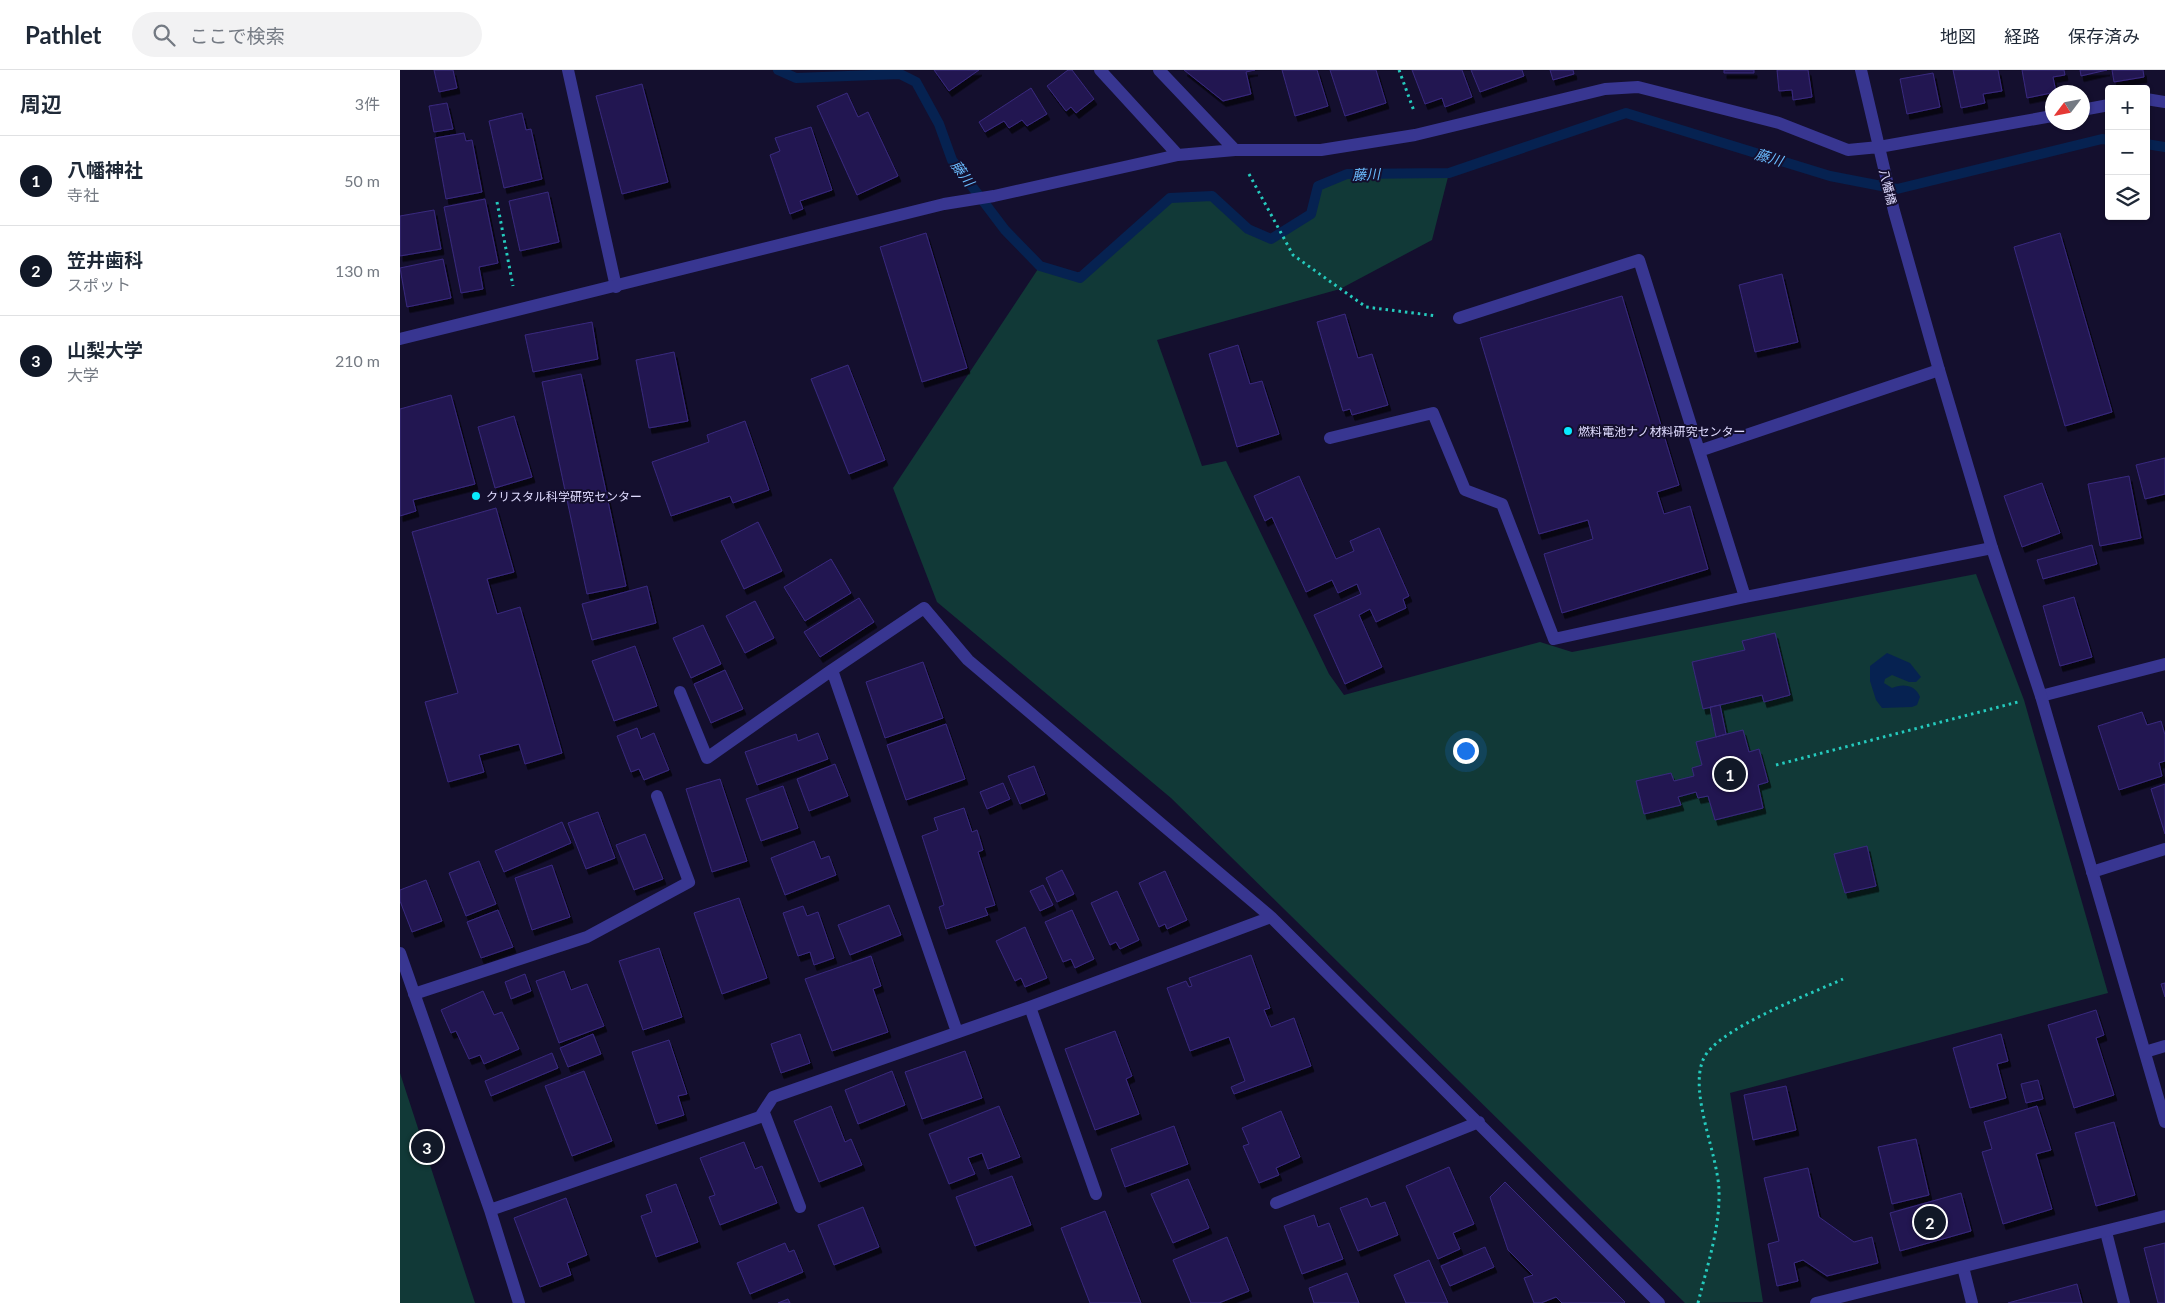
<!DOCTYPE html>
<html lang="ja">
<head>
<meta charset="utf-8">
<style>
  body { margin:0; font-family:Lato,"Noto Sans JP",sans-serif; background:#f2f2f3; color:#1f2937 }
  .controls { position:absolute; right:15px; top:15px; display:grid; overflow:hidden; border-radius:5px; box-shadow:0 1px 4px #0004 }
  .controls button { width:45px; height:45px; display:grid; place-items:center; padding:0; border:0; border-bottom:1px solid #e0e1e3; background:#fff; color:#1f2937; font:25px sans-serif }
  .compass { position:absolute; left:1645px; top:15px; width:45px; height:45px; border-radius:50%; background:#fff; box-shadow:0 1px 4px #0004; rotate:238deg }
  .you { position:absolute; left:1065px; top:680px; width:18px; height:18px; margin:-12px; border:4px solid #fff; border-radius:50%; background:#1a73e8; box-shadow:0 0 0 8px #1a73e833 }
  .badge { display:grid; place-items:center; width:32px; height:32px; border-radius:50%; background:#111827; color:#fff; font-size:16px; font-weight:700 }
  .pin { position:absolute; translate:-50% -50%; border:2px solid #fff; box-shadow:0 1px 5px #0006 }
  .list { margin:0; padding:0; list-style:none }
  h2 { display:flex; justify-content:space-between; align-items:center; height:65px; margin:0; padding:0 20px; font-size:21px }
  h2 small { font-size:16px; font-weight:400; color:#747a83 }
  .list li { display:grid; grid-template-columns:32px 1fr auto; gap:15px; align-items:center; box-sizing:border-box; height:90px; padding:0 20px; border-top:1px solid #e0e1e3 }
  .list b { display:block; font-size:19px; white-space:nowrap }
  .list p { margin:0; font-size:16px; white-space:nowrap; color:#747a83 }
  .list em { font-size:16px; font-style:normal; color:#747a83 }
  .icon { flex:none; width:28px; height:28px; fill:none; stroke:currentColor; stroke-width:2; stroke-linecap:round; stroke-linejoin:round }
  .map { position:relative; flex:none; width:1765px; height:1233px; overflow:hidden }
  header { display:flex; align-items:center; gap:30px; box-sizing:border-box; height:70px; padding:0 25px; background:#fff; border-bottom:1px solid #e0e1e3 }
  header strong { font-size:24px }
  nav { display:flex; gap:28px; margin-inline-start:auto; font-size:18px }
  .search { width:350px; height:45px; background:#f2f2f3; display:flex; align-items:center; gap:12px; box-sizing:border-box; padding:0 18px; border-radius:28px; color:#747a83; font-size:19px }
  main { display:flex }
  aside { flex:1; background:#fff }
  .map>svg:first-child { display:block }
  .green { fill:#113937 }
  .water { fill:#062251 }
  .lines { fill:none; stroke-linecap:round; stroke-linejoin:round }
  .stream { stroke:#062251; stroke-width:10 }
  .building { fill:#241951; stroke:#39297f; filter:url(#shadow) }
  .path { stroke:#25cbbe; stroke-width:3; stroke-dasharray:2.5 4; stroke-linecap:butt }
  .lane { stroke:#383691; stroke-width:12 }
  .street { stroke:#383691; stroke-width:12 }
  .poi-dot { fill:#08eaff; stroke:#140f2e; stroke-width:2 }
  .labels { text-anchor:middle; dominant-baseline:central; stroke-width:4; stroke-linejoin:round; paint-order:stroke }
  .street-label { font-size:12px; fill:#e0dcff; stroke:#140f2e }
  .poi-label { font-size:12px; fill:#e0dcff; stroke:#140f2e; text-anchor:start }
  .water-label { font-size:14px; font-style:italic; fill:#6abcff; stroke:#140f2e }
</style>
</head>
<body>
<header>
<strong>Pathlet</strong>
<div class="search"><svg class="icon" aria-label="search" viewBox="0 0 24 24"><circle cx="10" cy="10" r="6"/><path d="M15 15l6 6"/></svg>ここで検索</div>
<nav><a>地図</a><a>経路</a><a>保存済み</a></nav>
</header>
<main>
<aside>
<h2>周辺<small>3件</small></h2>
<ul class="list">
<li><span class="badge">1</span><div><b>八幡神社</b><p>寺社</p></div><em>50 m</em></li>
<li><span class="badge">2</span><div><b>笠井歯科</b><p>スポット</p></div><em>130 m</em></li>
<li><span class="badge">3</span><div><b>山梨大学</b><p>大学</p></div><em>210 m</em></li>
</ul>
</aside>
<div class="map">
<svg width="1765" height="1233" viewBox="0 0 1765 1233">
  <defs>
    <filter id="shadow"><feDropShadow dx="3" dy="5.5" stdDeviation="0" flood-color="#0009"/></filter>
  </defs>
  <rect width="100%" height="100%" fill="#140f2e"/>
  <!-- green -->
  <path class="green" d="M 1005,102 L 1049,103 L 1032,170 L 940,219 L 757,270 L 802,396 L 826,391 L 929,604 L 944,625 L 1140,572 L 1172,582 L 1576,504 L 1624,630 L 1708,923 L 1330,1023 L 1363,1232 L 1285,1233 L 771,728 L 537,532 L 493,418 L 640,196 L 680,208 L 770,128 L 812,126 L 848,159 L 871,169 L 911,144 L 918,116 L 947,104 Z
    M 0,1003 L 75,1233 L 0,1233 Z"/>
  <!-- water -->
  <path class="water" d="M 1487,583 L 1510,593 L 1521,607 L 1516,612 L 1509,612 L 1492,605 L 1485,609 L 1484,613 L 1492,618 C 1503,613 1516,615 1520,627 L 1517,635 L 1512,637 L 1482,638 L 1476,630 L 1470,611 L 1470,596 Z"/>
  <g class="lines">
    <!-- stream -->
    <path class="stream" d="M 378,0 L 396,8 L 500,4 L 516,12 L 539,54 L 552,90 L 605,160 L 640,196 L 680,208 L 770,128 L 812,126 L 848,159 L 871,169 L 911,144 L 918,116 L 947,104 L 1049,103 L 1226,43 L 1430,106 L 1497,119 L 1702,69 L 1709,70
      M 1746,74 L 1765,77"/>
  </g>
  <!-- building -->
  <path class="building" d="M 34,0 L 53,0 L 57,18 L 39,22 Z
    M 534,0 L 579,0 L 549,21 Z
    M 668,0 L 672,0 L 694,29 L 676,43 L 671,37 L 666,41 L 647,16 Z
    M 784,0 L 855,0 L 846,2 L 851,24 L 823,31 Z
    M 882,0 L 917,0 L 928,36 L 895,46 Z
    M 930,0 L 976,0 L 986,33 L 945,46 Z
    M 1012,0 L 1062,0 L 1072,27 L 1045,37 L 1042,28 L 1025,34 Z
    M 1071,0 L 1122,0 L 1124,6 L 1080,22 Z
    M 1150,0 L 1173,0 L 1174,4 L 1153,10 Z
    M 1324,0 L 1354,0 L 1354,3 L 1324,3 Z
    M 1377,0 L 1408,0 L 1412,27 L 1393,30 L 1392,20 L 1379,21 Z
    M 1553,0 L 1598,0 L 1602,21 L 1583,24 L 1585,33 L 1561,38 Z
    M 1622,0 L 1664,0 L 1665,5 L 1653,7 L 1656,22 L 1627,28 Z
    M 1680,0 L 1707,0 L 1681,6 Z
    M 1712,0 L 1743,0 L 1744,7 L 1714,12 Z
    M 1533,3 L 1540,37 L 1507,44 L 1500,9 Z
    M 242,14 L 268,112 L 222,124 L 196,26 Z
    M 631,18 L 647,44 L 627,56 L 622,50 L 609,58 L 604,51 L 585,62 L 579,52 Z
    M 447,23 L 458,47 L 468,42 L 498,106 L 457,125 L 417,36 Z
    M 47,33 L 53,59 L 34,62 L 29,36 Z
    M 122,43 L 126,60 L 131,59 L 142,109 L 104,118 L 89,51 Z
    M 411,57 L 432,120 L 400,131 L 403,139 L 390,144 L 370,85 L 380,81 L 375,68 Z
    M 64,63 L 66,71 L 72,70 L 82,122 L 46,129 L 35,68 Z
    M 148,122 L 159,172 L 120,181 L 109,131 Z
    M 85,129 L 98,193 L 79,197 L 83,219 L 61,223 L 44,137 Z
    M 34,140 L 41,179 L 0,186 L 0,146 Z
    M 526,163 L 567,298 L 522,312 L 480,177 Z
    M 1660,163 L 1712,342 L 1665,356 L 1614,177 Z
    M 43,189 L 51,228 L 7,237 L 0,198 Z
    M 1382,204 L 1398,272 L 1355,282 L 1339,215 Z
    M 1222,226 L 1279,415 L 1257,422 L 1264,444 L 1290,436 L 1308,499 L 1162,543 L 1144,484 L 1193,469 L 1188,450 L 1139,464 L 1080,268 Z
    M 945,244 L 958,288 L 972,284 L 988,335 L 952,345 L 950,339 L 943,341 L 917,252 Z
    M 192,252 L 198,289 L 133,302 L 125,265 Z
    M 838,275 L 850,314 L 862,311 L 879,364 L 837,377 L 809,284 Z
    M 274,282 L 288,351 L 249,358 L 236,290 Z
    M 448,295 L 485,390 L 449,404 L 411,309 Z
    M 181,304 L 226,516 L 187,524 L 142,312 Z
    M 51,325 L 75,414 L 13,430 L 16,441 L 0,446 L 0,339 Z
    M 114,346 L 132,407 L 95,418 L 78,357 Z
    M 345,351 L 369,420 L 333,433 L 330,426 L 271,446 L 252,392 L 309,372 L 307,365 Z
    M 1765,388 L 1765,424 L 1745,429 L 1736,395 Z
    M 899,406 L 936,489 L 954,481 L 950,471 L 979,458 L 1009,526 L 1003,529 L 1006,538 L 976,552 L 970,539 L 959,545 L 982,597 L 945,614 L 914,545 L 961,524 L 957,514 L 938,523 L 932,510 L 906,522 L 872,447 L 865,451 L 854,426 Z
    M 1729,406 L 1741,468 L 1700,476 L 1688,414 Z
    M 1642,413 L 1660,463 L 1622,477 L 1604,426 Z
    M 96,438 L 114,502 L 87,509 L 97,544 L 120,537 L 162,683 L 125,694 L 119,674 L 79,685 L 84,702 L 48,712 L 25,632 L 58,623 L 12,462 Z
    M 358,452 L 382,501 L 344,519 L 321,471 Z
    M 1692,475 L 1697,494 L 1643,509 L 1637,490 Z
    M 431,489 L 451,523 L 405,551 L 384,517 Z
    M 247,516 L 256,553 L 192,570 L 182,534 Z
    M 1674,527 L 1692,587 L 1660,596 L 1643,536 Z
    M 459,528 L 474,552 L 420,587 L 404,562 Z
    M 355,531 L 374,568 L 345,583 L 326,546 Z
    M 303,555 L 321,594 L 291,608 L 273,568 Z
    M 1375,563 L 1390,625 L 1364,632 L 1362,625 L 1303,639 L 1292,592 L 1345,580 L 1342,571 Z
    M 235,576 L 257,636 L 214,651 L 192,591 Z
    M 523,592 L 543,648 L 485,668 L 466,612 Z
    M 325,600 L 343,639 L 311,653 L 294,614 Z
    M 1320,635 L 1326,664 L 1316,667 L 1310,637 Z
    M 1742,642 L 1747,655 L 1761,651 L 1765,665 L 1765,691 L 1759,693 L 1762,706 L 1719,720 L 1698,656 Z
    M 546,654 L 565,709 L 506,730 L 487,675 Z
    M 237,658 L 241,669 L 254,663 L 269,700 L 244,710 L 239,699 L 231,702 L 217,666 Z
    M 1343,660 L 1349,682 L 1359,679 L 1368,712 L 1358,715 L 1363,738 L 1315,750 L 1308,726 L 1298,728 L 1296,722 L 1278,727 L 1281,735 L 1244,744 L 1236,711 L 1271,703 L 1274,711 L 1294,706 L 1292,698 L 1302,695 L 1296,672 Z
    M 418,663 L 428,689 L 357,715 L 345,682 L 396,664 L 398,671 Z
    M 435,694 L 448,726 L 409,741 L 397,709 Z
    M 634,696 L 645,724 L 620,734 L 608,706 Z
    M 320,709 L 347,791 L 312,802 L 286,719 Z
    M 603,713 L 610,729 L 587,739 L 580,722 Z
    M 1765,714 L 1765,764 L 1751,719 Z
    M 383,716 L 398,758 L 361,771 L 346,729 Z
    M 564,738 L 572,762 L 577,760 L 583,780 L 578,782 L 595,835 L 585,838 L 588,845 L 546,859 L 539,837 L 544,835 L 522,766 L 538,760 L 534,748 Z
    M 198,742 L 215,788 L 186,799 L 168,753 Z
    M 162,752 L 171,773 L 104,802 L 95,781 Z
    M 245,764 L 263,809 L 234,820 L 216,775 Z
    M 414,771 L 421,789 L 429,786 L 436,805 L 385,825 L 371,788 Z
    M 1467,776 L 1476,816 L 1445,823 L 1434,784 Z
    M 79,791 L 96,834 L 66,846 L 49,803 Z
    M 152,795 L 170,847 L 132,860 L 115,808 Z
    M 662,800 L 674,824 L 657,832 L 646,808 Z
    M 765,801 L 787,850 L 767,859 L 765,854 L 759,857 L 739,813 Z
    M 26,810 L 42,851 L 12,862 L 0,831 L 0,820 Z
    M 643,815 L 653,835 L 640,841 L 630,821 Z
    M 717,821 L 739,870 L 720,879 L 716,872 L 710,875 L 691,833 Z
    M 339,828 L 367,908 L 322,924 L 294,843 Z
    M 489,835 L 501,865 L 450,885 L 438,855 Z
    M 403,836 L 407,846 L 418,842 L 434,888 L 414,895 L 410,882 L 398,886 L 383,843 Z
    M 98,840 L 113,877 L 81,888 L 67,852 Z
    M 672,840 L 694,889 L 675,898 L 671,889 L 663,892 L 645,852 Z
    M 625,857 L 647,908 L 625,917 L 621,908 L 615,911 L 596,871 Z
    M 259,878 L 282,947 L 243,960 L 219,891 Z
    M 851,885 L 870,938 L 864,940 L 871,957 L 894,948 L 911,996 L 834,1024 L 831,1017 L 845,1011 L 829,967 L 790,981 L 767,918 L 786,911 L 789,917 L 792,916 L 789,908 Z
    M 471,886 L 481,916 L 473,919 L 488,962 L 432,981 L 405,909 Z
    M 164,901 L 171,920 L 187,914 L 204,956 L 159,973 L 136,911 Z
    M 125,904 L 131,921 L 111,929 L 105,912 Z
    M 1765,913 L 1765,927 L 1761,914 Z
    M 83,921 L 94,945 L 102,942 L 119,979 L 84,994 L 80,985 L 69,989 L 56,961 L 51,963 L 41,940 Z
    M 1696,940 L 1704,965 L 1696,968 L 1714,1025 L 1674,1038 L 1648,955 Z
    M 715,961 L 732,1006 L 726,1009 L 739,1044 L 695,1060 L 665,979 Z
    M 193,964 L 201,984 L 168,997 L 160,978 Z
    M 400,964 L 410,993 L 381,1003 L 371,974 Z
    M 1601,964 L 1608,991 L 1597,994 L 1606,1028 L 1570,1038 L 1553,978 Z
    M 269,970 L 287,1024 L 278,1026 L 284,1045 L 256,1054 L 232,982 Z
    M 565,981 L 582,1028 L 522,1049 L 505,1002 Z
    M 152,983 L 158,998 L 91,1026 L 85,1011 Z
    M 184,1001 L 212,1071 L 172,1086 L 145,1016 Z
    M 492,1001 L 505,1035 L 458,1054 L 445,1020 Z
    M 1638,1010 L 1643,1029 L 1626,1033 L 1621,1014 Z
    M 1386,1016 L 1396,1060 L 1353,1070 L 1344,1025 Z
    M 431,1036 L 445,1072 L 451,1069 L 462,1095 L 419,1112 L 394,1051 Z
    M 599,1036 L 620,1087 L 588,1099 L 582,1083 L 568,1088 L 575,1104 L 549,1114 L 529,1064 Z
    M 1637,1036 L 1651,1080 L 1636,1084 L 1652,1139 L 1603,1154 L 1582,1082 L 1592,1079 L 1584,1052 Z
    M 881,1041 L 900,1087 L 876,1098 L 879,1105 L 859,1113 L 843,1076 L 849,1074 L 842,1058 Z
    M 1714,1052 L 1735,1125 L 1696,1136 L 1675,1063 Z
    M 774,1056 L 788,1094 L 725,1117 L 711,1079 Z
    M 1516,1069 L 1529,1125 L 1492,1134 L 1478,1077 Z
    M 344,1072 L 355,1099 L 362,1096 L 377,1133 L 320,1155 L 309,1127 L 315,1125 L 300,1088 Z
    M 1049,1097 L 1074,1154 L 1053,1163 L 1060,1179 L 1038,1189 L 1006,1116 Z
    M 1408,1098 L 1419,1147 L 1454,1172 L 1472,1167 L 1478,1193 L 1427,1206 L 1403,1190 L 1394,1193 L 1398,1211 L 1377,1216 L 1368,1174 L 1379,1171 L 1364,1108 Z
    M 612,1106 L 631,1155 L 575,1176 L 556,1127 Z
    M 788,1109 L 809,1158 L 773,1173 L 751,1124 Z
    M 1105,1112 L 1225,1232 L 1224,1233 L 1162,1233 L 1156,1227 L 1141,1233 L 1134,1233 L 1124,1208 L 1133,1205 L 1108,1180 L 1090,1127 Z
    M 276,1114 L 298,1172 L 256,1187 L 241,1146 L 252,1142 L 246,1125 Z
    M 1561,1123 L 1571,1161 L 1500,1181 L 1490,1143 Z
    M 166,1128 L 187,1185 L 167,1193 L 171,1205 L 140,1217 L 114,1148 Z
    M 967,1128 L 971,1137 L 985,1132 L 998,1165 L 958,1181 L 940,1138 Z
    M 463,1137 L 479,1177 L 434,1195 L 418,1155 Z
    M 705,1141 L 741,1233 L 690,1233 L 661,1158 Z
    M 914,1145 L 918,1157 L 929,1153 L 943,1189 L 902,1204 L 884,1156 Z
    M 827,1167 L 849,1221 L 819,1233 L 791,1233 L 773,1190 Z
    M 385,1173 L 389,1182 L 394,1180 L 403,1202 L 350,1224 L 337,1193 Z
    M 1765,1173 L 1765,1233 L 1758,1233 L 1744,1178 Z
    M 1085,1177 L 1094,1197 L 1050,1216 L 1041,1196 Z
    M 1029,1190 L 1048,1233 L 1006,1233 L 994,1205 Z
    M 947,1203 L 959,1233 L 914,1233 L 909,1218 Z
    M 1677,1214 L 1682,1233 L 1608,1233 Z
    M 388,1229 L 390,1233 L 378,1233 Z"/>
  <g class="lines">
    <!-- path -->
    <path class="path" d="M 999,0 L 1014,41
      M 849,104 L 893,185 L 966,237 L 1037,246
      M 97,132 L 113,216
      M 1376,695 L 1618,632
      M 1298,1233 C 1307,1196 1320,1159 1319,1121 C 1318,1084 1289,1024 1303,990 C 1315,959 1411,924 1443,909"/>
    <!-- lane -->
    <path class="lane" d="M 168,0 L 216,217
      M 1059,248 L 1239,190 L 1345,527
      M 930,368 L 1033,343 L 1065,420 L 1102,434 L 1154,569 L 1345,527 L 1592,478
      M 1299,381 L 1539,300
      M 280,622 L 307,688 L 432,600
      M 1641,626 L 1765,594
      M 1692,802 L 1765,779
      M 0,883 L 90,1140 L 119,1233
      M 14,924 L 187,867 L 289,812 L 257,726
      M 630,937 L 696,1124
      M 557,962 L 432,600 L 524,538 L 568,590 L 871,847
      M 364,1043 L 400,1137
      M 876,1133 L 1079,1052
      M 90,1140 L 360,1047 L 373,1027 L 630,937 L 871,847 L 1259,1233
      M 1706,1162 L 1724,1233
      M 1563,1197 L 1572,1233"/>
    <!-- street -->
    <path class="street" d="M 700,0 L 778,85
      M 759,0 L 835,80
      M 1461,0 L 1494,141 L 1539,300 L 1592,478 L 1641,626 L 1765,1052
      M 1746,29 L 1765,32
      M 1682,40 L 1709,35
      M 0,269 L 544,134 L 594,126 L 778,85 L 835,80 L 921,80 L 1015,65 L 1205,19 L 1238,17 L 1379,53 L 1448,80 L 1479,77 L 1652,46
      M 1745,982 L 1765,976
      M 1416,1233 L 1765,1146"/>
  </g>
  <!-- markers -->
  <g class="poi-dot">
    <circle cx="1168" cy="361" r="5"/>
    <circle cx="76" cy="426" r="5"/>
  </g>
  <g class="labels">
    <!-- street labels -->
    <g class="street-label">
      <text transform="translate(1488 117) rotate(76)">八幡橋</text>
    </g>
    <!-- poi labels -->
    <g class="poi-label">
      <text x="1178" y="361">燃料電池ナノ材料研究センター</text>
      <text x="86" y="426">クリスタル科学研究センター</text>
    </g>
    <!-- water labels -->
    <g class="water-label">
      <text transform="translate(1369 87) rotate(17)">藤川</text>
      <text transform="translate(563 103) rotate(54)">藤川</text>
      <text transform="translate(966 104) rotate(-2)">藤川</text>
    </g>
  </g>
</svg>
<div class="controls">
<button>+</button>
<button>−</button>
<button><svg class="icon" aria-label="layers" viewBox="0 0 24 24"><path d="M12 4l9 5-9 5-9-5zM3 14l9 5 9-5"/></svg></button>
</div>
<svg class="compass" viewBox="-18 -18 36 36"><path d="M0-13l5 13h-10z" fill="#e53935"/><path d="M0 13l5-13h-10z" fill="#747a83"/></svg>
<div class="you"></div>
<div class="pin badge" style="left:1330px;top:704px">1</div>
<div class="pin badge" style="left:1530px;top:1152px">2</div>
<div class="pin badge" style="left:27px;top:1077px">3</div>
</div>
</main>
</body>
</html>
